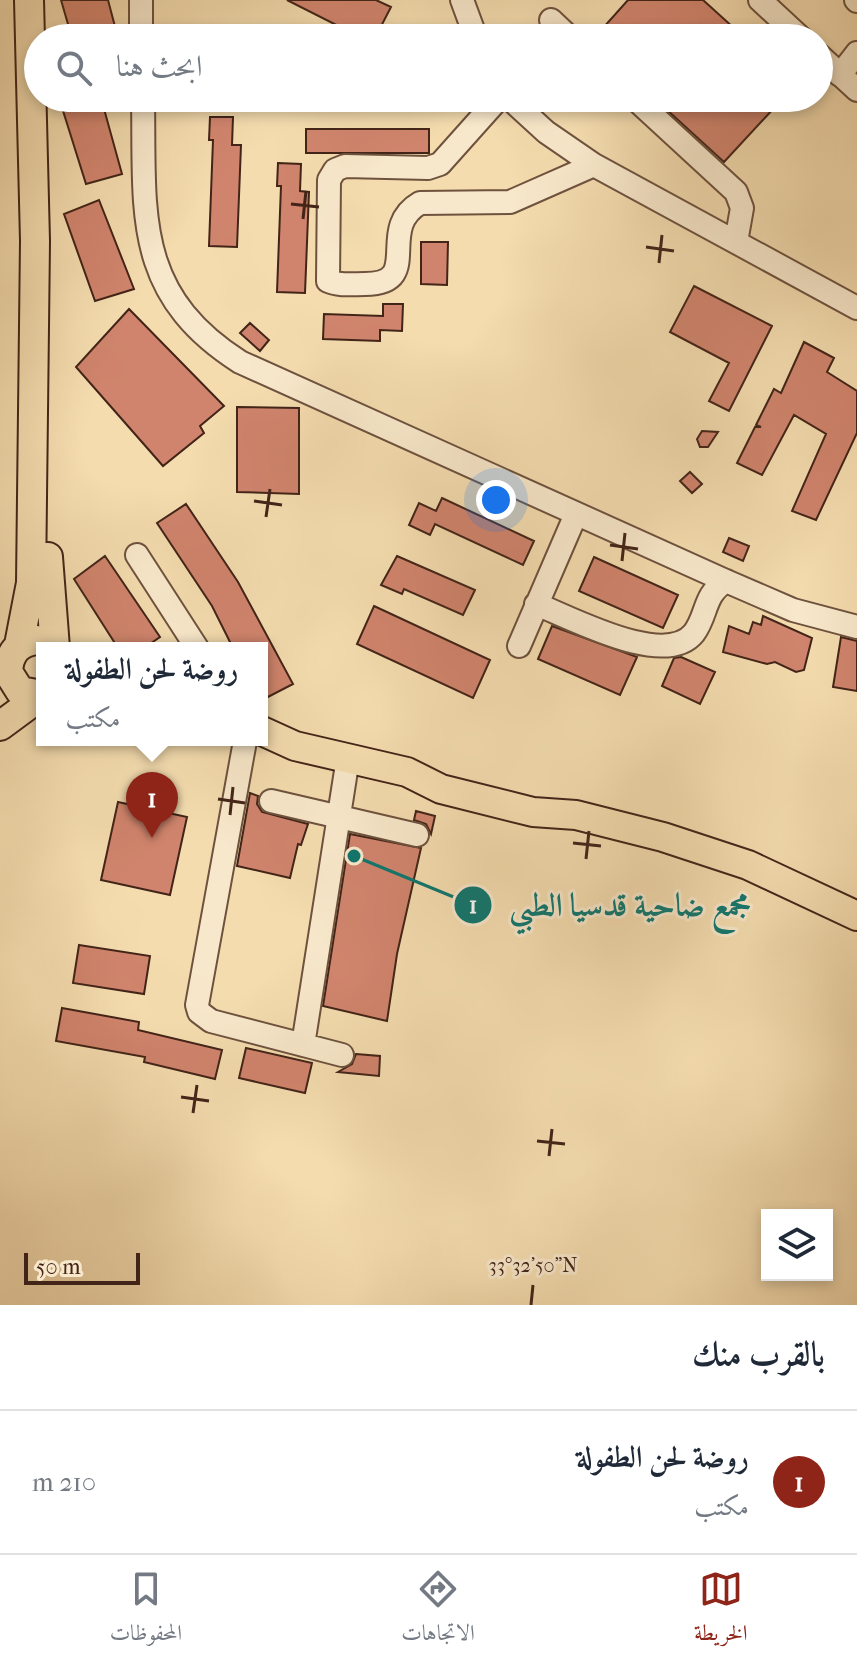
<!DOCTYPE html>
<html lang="ar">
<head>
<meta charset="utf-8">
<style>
  body { margin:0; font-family:"IM FELL French Canon",Amiri,serif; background:#f2f2f3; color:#1f2937; direction:rtl }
  .controls { position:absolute; right:24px; bottom:24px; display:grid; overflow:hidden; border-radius:0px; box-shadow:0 4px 12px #0003 }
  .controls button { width:72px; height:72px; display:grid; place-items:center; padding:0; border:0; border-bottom:2px solid #e0e1e3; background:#fff; color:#1f2937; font:40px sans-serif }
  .scale { position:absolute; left:24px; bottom:20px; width:116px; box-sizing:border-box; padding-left:8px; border:4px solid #422418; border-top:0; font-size:22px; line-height:28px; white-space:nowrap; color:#422418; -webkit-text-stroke:6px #f8e8cb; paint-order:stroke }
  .you { position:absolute; left:496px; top:500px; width:28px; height:28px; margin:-20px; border:6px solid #fff; border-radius:50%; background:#1a73e8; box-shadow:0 0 0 12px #1a73e833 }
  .badge { display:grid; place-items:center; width:52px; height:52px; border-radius:50%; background:#8f2418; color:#fff; font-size:26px; font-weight:700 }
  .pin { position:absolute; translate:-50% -66px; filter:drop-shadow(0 2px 4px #0008) }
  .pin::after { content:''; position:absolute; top:42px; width:28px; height:24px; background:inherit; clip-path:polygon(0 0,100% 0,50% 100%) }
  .popup { position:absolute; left:36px; top:642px; width:232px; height:104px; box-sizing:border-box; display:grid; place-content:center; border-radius:0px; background:#fff; filter:drop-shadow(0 2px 6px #0005); font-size:26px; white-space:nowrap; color:#747a83 }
  .popup b { font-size:30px; color:#1f2937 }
  .popup::after { content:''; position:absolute; left:50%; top:100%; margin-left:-16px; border:16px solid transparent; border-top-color:#fff }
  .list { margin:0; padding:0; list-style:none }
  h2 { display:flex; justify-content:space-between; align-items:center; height:104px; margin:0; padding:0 32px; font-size:34px }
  h2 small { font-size:26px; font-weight:400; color:#747a83 }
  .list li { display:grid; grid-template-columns:52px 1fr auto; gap:24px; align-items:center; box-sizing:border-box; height:144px; padding:0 32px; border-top:2px solid #e0e1e3 }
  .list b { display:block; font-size:30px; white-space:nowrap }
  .list p { margin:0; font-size:26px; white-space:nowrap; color:#747a83 }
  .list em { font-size:26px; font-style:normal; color:#747a83 }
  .icon { flex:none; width:44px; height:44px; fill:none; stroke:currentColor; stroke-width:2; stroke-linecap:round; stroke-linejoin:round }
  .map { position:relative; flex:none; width:857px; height:1305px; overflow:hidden; direction:ltr }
  .search { position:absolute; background:#fff; box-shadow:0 4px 12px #0003; left:24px; right:24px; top:24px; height:88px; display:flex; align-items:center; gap:20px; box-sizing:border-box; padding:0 28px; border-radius:44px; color:#747a83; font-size:30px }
  .sheet { height:248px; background:#fff }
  nav { display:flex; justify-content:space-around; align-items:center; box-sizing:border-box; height:112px; border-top:2px solid #e0e1e3; background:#fff; font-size:22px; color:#747a83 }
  nav a { display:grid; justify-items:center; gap:4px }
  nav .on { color:#8f2418 }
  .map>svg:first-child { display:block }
  .building { fill:#d0846d; stroke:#422418; stroke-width:2 }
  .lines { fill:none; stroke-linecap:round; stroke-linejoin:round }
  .minor-casing { stroke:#6e523e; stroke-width:26 }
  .major-casing { stroke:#422418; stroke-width:32 }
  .minor { stroke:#f8e8cb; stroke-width:22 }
  .major { stroke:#f4dcaf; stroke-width:28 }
  .ticks { fill:none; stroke:#422418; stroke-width:3 }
  .ticks-label { font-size:20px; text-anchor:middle; fill:#422418; stroke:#f8e8cb; stroke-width:6; stroke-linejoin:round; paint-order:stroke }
  .leader { fill:none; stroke:#0f766e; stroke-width:3 }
  .callout-dot { fill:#0f766e; stroke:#f8e8cb; stroke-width:3 }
  .mark-label { font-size:24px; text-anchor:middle; font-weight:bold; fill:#fff }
  .callout-label { font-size:32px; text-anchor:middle; font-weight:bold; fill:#0f766e; stroke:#f8e8cb; stroke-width:6; stroke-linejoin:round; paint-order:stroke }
</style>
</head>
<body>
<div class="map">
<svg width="857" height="1305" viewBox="0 0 857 1305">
  <rect width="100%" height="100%" fill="#f4dcaf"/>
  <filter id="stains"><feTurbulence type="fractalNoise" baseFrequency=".0025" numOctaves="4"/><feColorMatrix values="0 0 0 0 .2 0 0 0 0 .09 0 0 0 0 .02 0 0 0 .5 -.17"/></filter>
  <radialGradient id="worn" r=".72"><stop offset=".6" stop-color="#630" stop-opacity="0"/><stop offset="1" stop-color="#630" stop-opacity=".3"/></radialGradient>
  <!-- building -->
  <path class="building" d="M 61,0 L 108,0 L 118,38 L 72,38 Z
    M 287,0 L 376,0 L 391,7 L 375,38 L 362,38 Z
    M 628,0 L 703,0 L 745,38 L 594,38 Z
    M 59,98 L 101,98 L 122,174 L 86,184 Z
    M 676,98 L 763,98 L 774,108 L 724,162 L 666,109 Z
    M 210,117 L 233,117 L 232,145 L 241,145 L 237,247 L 209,246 L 213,140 L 209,140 Z
    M 306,129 L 429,129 L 429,153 L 306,153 Z
    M 278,163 L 301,164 L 300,191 L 309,192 L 305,293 L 277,292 L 281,186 L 277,186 Z
    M 99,200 L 134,289 L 95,301 L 64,214 Z
    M 421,242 L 448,242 L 447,285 L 421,284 Z
    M 694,286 L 772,326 L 729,411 L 709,401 L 729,363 L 670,332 Z
    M 383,304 L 403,304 L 402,331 L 380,330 L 380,341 L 323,339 L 324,314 L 383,316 Z
    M 129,309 L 224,406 L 200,426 L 204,433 L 163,466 L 76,367 Z
    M 250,323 L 269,340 L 260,351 L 240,333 Z
    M 804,342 L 834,358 L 827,372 L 857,391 L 857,433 L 816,520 L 792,511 L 826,434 L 794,415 L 762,475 L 737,463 L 755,427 L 761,427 L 756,425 L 774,389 L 781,393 Z
    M 237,407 L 299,408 L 299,494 L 237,492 Z
    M 702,431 L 718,432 L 708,447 L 700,447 L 697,439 Z
    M 690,472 L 702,484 L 692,493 L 680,481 Z
    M 442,498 L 534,541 L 523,565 L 435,524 L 430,535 L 409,525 L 419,503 L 436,511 Z
    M 186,504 L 238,582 L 293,684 L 262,700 L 262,648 L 233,648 L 212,606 L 157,523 Z
    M 729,538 L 749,546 L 743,561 L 723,552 Z
    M 105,556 L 160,637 L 144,648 L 118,648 L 74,579 Z
    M 397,556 L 475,590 L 463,615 L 404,589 L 402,594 L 381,585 Z
    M 594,557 L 678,595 L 663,628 L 579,591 Z
    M 374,606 L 490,660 L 473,698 L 357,644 Z
    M 763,616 L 812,638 L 804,670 L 796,672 L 775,662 L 767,664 L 723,652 L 729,626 L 749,634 L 753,622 L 761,625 Z
    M 552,626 L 637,657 L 620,695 L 538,659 Z
    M 841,637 L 857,641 L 857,691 L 833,687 Z
    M 681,657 L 715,672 L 700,704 L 662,686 L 674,658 Z
    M 250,793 L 258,796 L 257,804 L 262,812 L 308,824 L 301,845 L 298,844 L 290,878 L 237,866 Z
    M 118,802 L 187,817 L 170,895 L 101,880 Z
    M 416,811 L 435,816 L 431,834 L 426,824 L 414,820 Z
    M 350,834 L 421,848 L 397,954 L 387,1021 L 323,1006 Z
    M 79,945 L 150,956 L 144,994 L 73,983 Z
    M 62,1008 L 139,1022 L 138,1030 L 222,1050 L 215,1079 L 144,1062 L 145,1057 L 56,1041 Z
    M 246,1048 L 312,1063 L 305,1093 L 239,1078 Z
    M 356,1054 L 380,1056 L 379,1076 L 338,1072 L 352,1064 Z"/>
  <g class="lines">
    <!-- minor casing -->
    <g class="minor-casing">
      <path id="minor" d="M 462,0 L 476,38
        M 760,0 L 801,38
        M 856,0 L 857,1
        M 551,20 L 570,38
        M 141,38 L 141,0
        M 819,55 L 857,90
        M 840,75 L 857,53
        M 143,98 C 145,212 132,293 240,362 L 726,581 L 793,610 L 857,627
        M 499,98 L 440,164 L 428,168 L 345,166 L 335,170 L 329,180 L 328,281 C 339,286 353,284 365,284 C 425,284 375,229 420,203 L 510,202 L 594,165
        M 509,98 L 546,132 L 594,165 L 857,308
        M 634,98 L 736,192 L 742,208 L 736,242
        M 137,555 L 197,648
        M 536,604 C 572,618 665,669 694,633 C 708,614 703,595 726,581
        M 519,646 L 576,514
        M 245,741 L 197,1005 L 199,1012 L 211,1021 L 342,1055
        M 271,801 L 417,835
        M 303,1045 L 348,758"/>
    </g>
    <!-- major casing -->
    <g class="major-casing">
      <path id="major" d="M 48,557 L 55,648
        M 37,640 C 18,642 9,653 8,672 L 20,691 L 42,695
        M 19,645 L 31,583 L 35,241 L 29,0
        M 0,726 L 42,695
        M 262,731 L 295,746 L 407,772 L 441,789 L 533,812 L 576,815 L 663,837 L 748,865 L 857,916"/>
    </g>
    <!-- minor -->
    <use href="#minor" class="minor"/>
    <!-- major -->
    <use href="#major" class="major"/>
  </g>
  <!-- ticks -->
  <path class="ticks" d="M 291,204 L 319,207M 303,219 L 306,191M 646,247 L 674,251M 659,263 L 662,235M 254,501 L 282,505M 266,517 L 270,489M 610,545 L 638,549M 622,561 L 625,533M 218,799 L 245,803M 230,815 L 233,787M 573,843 L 601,846M 586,859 L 589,831M 181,1097 L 209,1101M 193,1113 L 197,1085M 537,1141 L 565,1144M 549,1156 L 552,1129M 531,1305 L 533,1285"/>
  <g class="ticks-label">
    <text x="533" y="1272">33°32'50"N</text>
  </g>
  <!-- callouts -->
  <path class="leader" d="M354 856L473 905"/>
  <g class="callout-dot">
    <circle cx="354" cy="856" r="8"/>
    <circle cx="473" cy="905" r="20"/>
  </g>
  <g class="mark-label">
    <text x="473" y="913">1</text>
  </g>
  <g class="callout-label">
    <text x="630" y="916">مجمع ضاحية قدسيا الطبي</text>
  </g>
  <rect width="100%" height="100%" filter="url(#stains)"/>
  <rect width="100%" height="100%" fill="url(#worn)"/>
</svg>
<div class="controls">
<button><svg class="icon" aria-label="layers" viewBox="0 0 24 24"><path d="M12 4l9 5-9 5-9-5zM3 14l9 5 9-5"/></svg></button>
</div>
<div class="scale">50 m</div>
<div class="you"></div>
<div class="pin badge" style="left:152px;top:838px">1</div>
<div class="popup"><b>روضة لحن الطفولة</b>مكتب</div>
<div class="search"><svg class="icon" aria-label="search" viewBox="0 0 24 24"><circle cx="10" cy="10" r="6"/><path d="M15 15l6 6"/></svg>ابحث هنا</div>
</div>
<section class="sheet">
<h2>بالقرب منك<small></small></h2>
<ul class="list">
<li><span class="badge">1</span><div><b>روضة لحن الطفولة</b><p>مكتب</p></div><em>210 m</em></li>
</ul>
</section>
<nav>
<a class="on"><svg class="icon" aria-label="map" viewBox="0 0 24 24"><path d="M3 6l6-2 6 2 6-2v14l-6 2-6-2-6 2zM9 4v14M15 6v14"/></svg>الخريطة</a>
<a><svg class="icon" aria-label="directions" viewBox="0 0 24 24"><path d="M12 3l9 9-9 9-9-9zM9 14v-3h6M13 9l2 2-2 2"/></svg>الاتجاهات</a>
<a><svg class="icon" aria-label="saved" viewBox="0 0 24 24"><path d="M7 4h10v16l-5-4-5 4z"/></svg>المحفوظات</a>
</nav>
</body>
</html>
